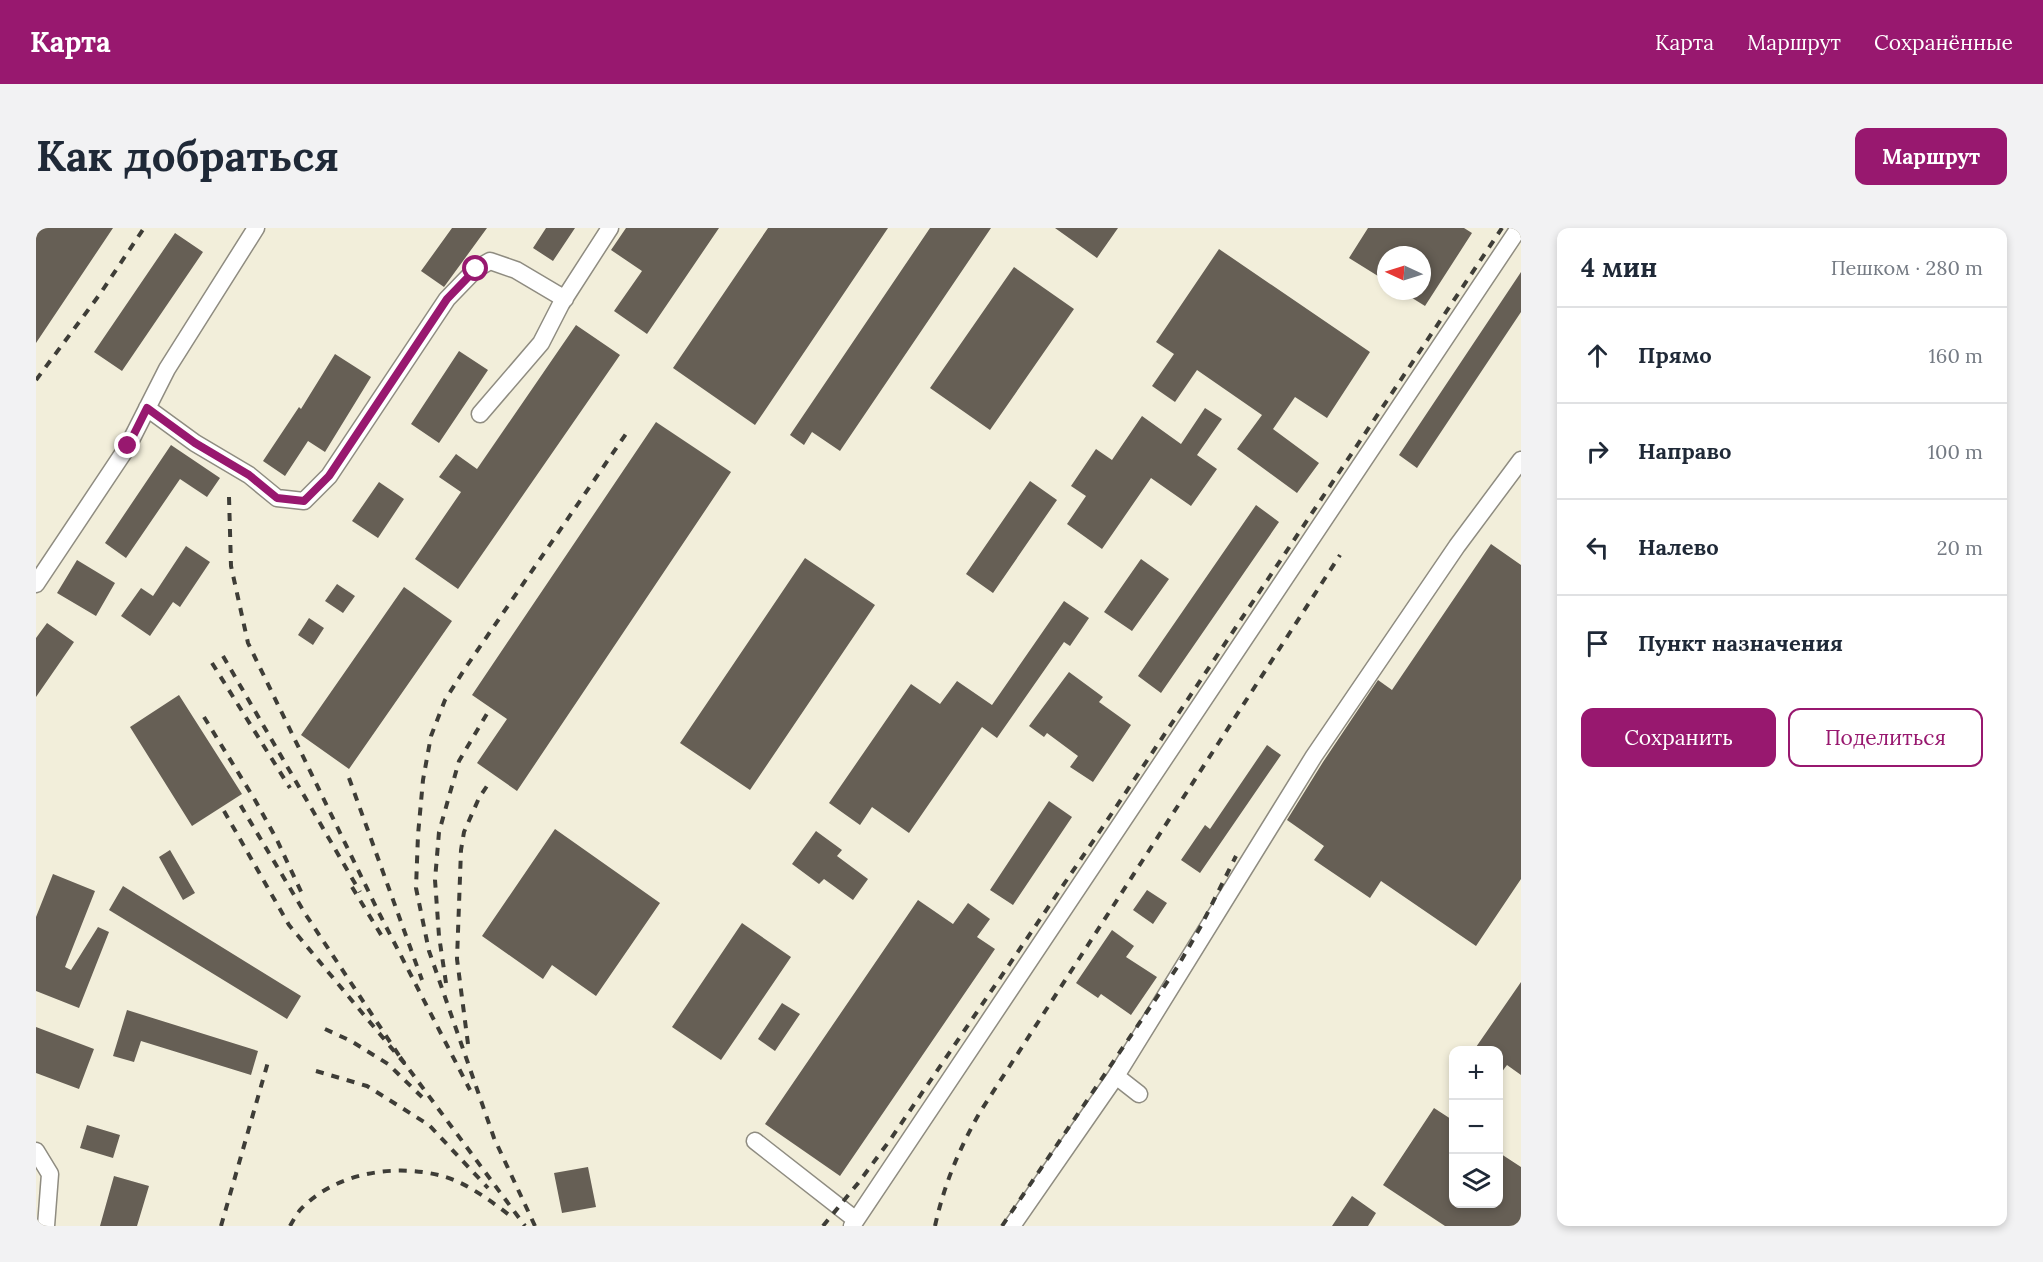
<!DOCTYPE html>
<html lang="ru">
<head>
<meta charset="utf-8">
<style>
  body { margin:0; font-family:Lora,serif; background:#f2f2f3; color:#1f2937 }
  .controls { position:absolute; right:18px; bottom:18px; display:grid; overflow:hidden; border-radius:12px; box-shadow:0 3px 9px #0003 }
  .controls button { width:54px; height:54px; display:grid; place-items:center; padding:0; border:0; border-bottom:2px solid #e0e1e3; background:#fff; color:#1f2937; font:30px sans-serif }
  .compass { position:absolute; left:1341px; top:18px; width:54px; height:54px; border-radius:50%; background:#fff; box-shadow:0 3px 9px #0003; rotate:274deg }
  .stop { position:absolute; width:18px; height:18px; margin:-14px; border:4px solid #98186f; border-radius:50%; background:#fff }
  .stop.end { background:#98186f; border-color:#fff; box-shadow:0 2px 6px #0008 }
  .list { margin:0; padding:0; list-style:none }
  h2 { display:flex; justify-content:space-between; align-items:center; height:78px; margin:0; padding:0 24px; font-size:26px }
  h2 small { font-size:20px; font-weight:400; color:#747a83 }
  .list li { display:grid; grid-template-columns:39px 1fr auto; gap:18px; align-items:center; box-sizing:border-box; height:96px; padding:0 24px; border-top:2px solid #e0e1e3 }
  .list b { display:block; font-size:22px; white-space:nowrap }
  .list em { font-size:20px; font-style:normal; color:#747a83 }
  .actions { display:flex; gap:12px; padding:18px 24px }
  .actions a { flex:1; padding:14px 0; border:2px solid #98186f; border-radius:12px; text-align:center; font-size:21px; color:#98186f }
  .actions .main { background:#98186f; color:#fff }
  .icon { flex:none; width:33px; height:33px; fill:none; stroke:currentColor; stroke-width:2; stroke-linecap:round; stroke-linejoin:round }
  .map { position:relative; flex:none; width:1485px; height:998px; overflow:hidden; border-radius:12px }
  header { display:flex; align-items:center; gap:36px; box-sizing:border-box; height:84px; padding:0 30px; background:#98186f; color:#fff }
  header strong { font-size:28px }
  nav { display:flex; gap:33px; margin-inline-start:auto; font-size:21px }
  .intro { display:flex; align-items:center; justify-content:space-between; box-sizing:border-box; height:144px; padding:0 36px }
  h1 { margin:0; font-size:42px }
  .button { padding:15px 27px; border-radius:12px; background:#98186f; color:#fff; font-size:21px; font-weight:700 }
  main { display:flex; gap:36px; padding:0 36px }
  aside { flex:1; background:#fff; border-radius:12px; box-shadow:0 3px 9px #0003 }
  .map>svg:first-child { display:block }
  .built { fill:#f2eeda; fill-rule:evenodd }
  .building { fill:#665f55 }
  .lines { fill:none; stroke-linecap:round; stroke-linejoin:round }
  .minor-casing { stroke:#8f8c81; stroke-width:19 }
  .minor { stroke:#fff; stroke-width:16 }
  .rail { stroke:#3e3d37; stroke-width:4; stroke-dasharray:8 8; stroke-linecap:butt }
  .route { stroke:#98186f; stroke-width:8 }
</style>
</head>
<body>
<header>
<strong>Карта</strong>
<nav><a>Карта</a><a>Маршрут</a><a>Сохранённые</a></nav>
</header>
<div class="intro"><h1>Как добраться</h1><a class="button">Маршрут</a></div>
<main>
<div class="map">
<svg width="1485" height="998" viewBox="0 0 1485 998">
  <rect width="100%" height="100%" fill="#faf7eb"/>
  <!-- built -->
  <path class="built" d="M 0,0 L 1485,0 L 1485,998 L 0,998 ZM 1350,27 L 1386,27 L 1386,63 L 1350,63 ZM 1418,822 L 1462,822 L 1462,976 L 1418,976 Z"/>
  <!-- building -->
  <path class="building" d="M 0,0 L 77,0 L 0,115 Z
    M 416,0 L 451,0 L 408,59 L 385,43 Z
    M 510,0 L 539,0 L 517,33 L 497,20 Z
    M 590,0 L 683,0 L 611,106 L 578,83 L 606,43 L 575,22 Z
    M 732,0 L 852,0 L 719,197 L 637,140 Z
    M 894,0 L 955,0 L 804,223 L 776,204 L 768,217 L 754,207 Z
    M 1019,0 L 1082,0 L 1061,30 Z
    M 1332,0 L 1428,0 L 1436,5 L 1389,78 L 1365,63 L 1386,63 L 1386,27 L 1350,27 L 1350,53 L 1313,30 Z
    M 139,5 L 167,24 L 86,143 L 58,124 Z
    M 1183,21 L 1334,124 L 1291,190 L 1259,169 L 1237,201 L 1283,235 L 1261,265 L 1201,221 L 1226,187 L 1161,142 L 1139,174 L 1116,158 L 1138,126 L 1120,114 Z
    M 978,39 L 1038,81 L 954,202 L 894,160 Z
    M 1485,44 L 1485,84 L 1381,240 L 1363,227 Z
    M 540,97 L 584,127 L 422,361 L 379,331 L 425,264 L 403,249 L 420,226 L 441,241 Z
    M 423,123 L 452,142 L 403,215 L 375,196 Z
    M 299,126 L 335,149 L 289,224 L 272,213 L 249,248 L 227,233 L 263,179 L 265,181 Z
    M 1169,180 L 1186,191 L 1161,227 L 1181,241 L 1155,278 L 1115,250 L 1066,321 L 1031,296 L 1050,268 L 1035,258 L 1060,221 L 1076,232 L 1106,188 L 1145,216 Z
    M 620,194 L 695,244 L 481,563 L 441,535 L 471,491 L 436,467 Z
    M 135,217 L 184,250 L 171,269 L 144,251 L 90,330 L 69,315 Z
    M 994,253 L 1021,272 L 957,365 L 930,346 Z
    M 343,254 L 368,271 L 342,310 L 316,293 Z
    M 1220,277 L 1243,294 L 1125,465 L 1102,448 Z
    M 1455,316 L 1485,337 L 1485,651 L 1440,718 L 1345,653 L 1334,670 L 1278,632 L 1288,618 L 1251,592 L 1287,534 L 1342,452 L 1356,462 Z
    M 150,318 L 174,334 L 144,379 L 137,374 L 114,408 L 85,388 L 105,360 L 117,368 Z
    M 769,330 L 839,377 L 714,562 L 644,515 Z
    M 1105,331 L 1133,351 L 1096,403 L 1068,384 Z
    M 41,332 L 79,355 L 60,388 L 21,365 Z
    M 301,356 L 319,368 L 307,385 L 289,373 Z
    M 368,359 L 416,393 L 313,541 L 265,507 Z
    M 1028,373 L 1053,390 L 1034,418 L 1028,414 L 961,510 L 946,499 L 873,605 L 836,579 L 824,597 L 793,575 L 875,456 L 904,476 L 921,453 L 956,477 Z
    M 273,390 L 288,400 L 277,417 L 262,407 Z
    M 11,395 L 38,414 L 0,469 L 0,410 Z
    M 1033,444 L 1067,469 L 1063,474 L 1095,497 L 1057,554 L 1034,539 L 1042,528 L 1011,505 L 1008,509 L 993,498 Z
    M 143,467 L 206,566 L 156,598 L 94,499 Z
    M 1231,517 L 1245,527 L 1164,645 L 1145,632 L 1169,597 L 1174,601 Z
    M 1013,573 L 1036,589 L 977,677 L 954,662 Z
    M 519,601 L 624,675 L 560,768 L 516,737 L 507,751 L 446,708 Z
    M 780,603 L 806,622 L 801,628 L 832,651 L 817,672 L 788,651 L 783,656 L 756,636 Z
    M 134,622 L 159,665 L 147,672 L 123,629 Z
    M 17,646 L 59,663 L 29,739 L 35,742 L 62,699 L 73,704 L 43,780 L 0,763 L 0,689 Z
    M 87,658 L 265,768 L 251,791 L 73,682 Z
    M 1111,662 L 1131,675 L 1117,696 L 1097,682 Z
    M 882,672 L 917,696 L 932,675 L 954,691 L 941,709 L 959,721 L 804,948 L 729,896 Z
    M 706,695 L 755,729 L 685,832 L 636,799 Z
    M 1076,702 L 1098,718 L 1090,729 L 1121,749 L 1095,787 L 1065,766 L 1062,770 L 1040,755 Z
    M 1485,754 L 1485,847 L 1471,837 L 1462,849 L 1462,822 L 1438,822 Z
    M 746,775 L 764,786 L 739,823 L 722,811 Z
    M 91,782 L 222,823 L 215,847 L 105,813 L 98,834 L 77,828 Z
    M 0,799 L 58,821 L 43,861 L 0,845 Z
    M 1398,880 L 1418,893 L 1418,975 L 1462,975 L 1462,924 L 1485,939 L 1485,998 L 1409,998 L 1347,957 Z
    M 51,897 L 84,907 L 77,930 L 44,920 Z
    M 552,939 L 560,979 L 526,985 L 518,945 Z
    M 78,948 L 113,958 L 101,998 L 64,998 Z
    M 1316,968 L 1340,985 L 1332,998 L 1296,998 Z"/>
  <g class="lines">
    <!-- minor casing -->
    <g class="minor-casing">
      <path id="minor" d="M 111,180 L 159,215 L 213,247 L 241,270 L 268,273 L 293,248 L 411,71 L 440,41 L 454,33 L 480,42 L 529,71
        M 444,186 L 505,115 L 525,76 L 574,0
        M 0,356 L 92,218 L 131,141 L 220,0
        M 1080,848 L 1278,528 L 1421,318 L 1485,232
        M 719,913 L 820,992
        M 0,923 L 14,946 L 10,998
        M 816,998 L 1483,0
        M 976,998 L 1080,848 L 1103,866"/>
    </g>
    <!-- minor -->
    <use href="#minor" class="minor"/>
    <!-- rail -->
    <path class="rail" d="M 0,152 L 64,66 L 108,0
      M 193,269 L 195,338 L 212,415 L 342,683 L 434,862
      M 187,428 L 324,664
      M 176,435 L 254,560
      M 168,489 L 219,572 L 241,612 L 268,670
      M 313,550 L 386,752
      M 188,583 L 253,697 L 368,835 L 270,687 L 202,573
      M 316,659 L 347,710
      M 410,755 L 403,708 L 399,652 L 403,604 L 423,533 L 452,484
      M 289,801 L 315,813 L 352,836 L 386,869
      M 432,816 L 421,731 L 425,622 L 428,604 L 443,570 L 453,555
      M 364,829 L 489,998
      M 280,843 L 331,858 L 393,897 L 452,960
      M 185,998 L 232,834
      M 254,998 C 257,993 260,987 264,982 C 298,945 359,935 406,948 C 430,954 458,975 477,990
      M 499,998 L 458,910 L 393,723 L 380,660 L 382,607 L 387,552 L 395,508 L 409,472 L 430,439 L 594,200
      M 787,998 L 823,954 L 854,912 L 1066,600 L 1466,0
      M 899,998 C 908,957 923,921 944,884 L 1304,327
      M 966,998 L 1142,738 L 1165,698 L 1200,628"/>
  </g>
  <g class="lines">
    <!-- route -->
    <path class="route" d="M 92,218 L 111,180 L 159,215 L 213,247 L 241,270 L 268,273 L 293,248 L 411,71 L 440,41"/>
  </g>
</svg>
<div class="controls">
<button>+</button>
<button>−</button>
<button><svg class="icon" aria-label="layers" viewBox="0 0 24 24"><path d="M12 4l9 5-9 5-9-5zM3 14l9 5 9-5"/></svg></button>
</div>
<svg class="compass" viewBox="-18 -18 36 36"><path d="M0-13l5 13h-10z" fill="#e53935"/><path d="M0 13l5-13h-10z" fill="#747a83"/></svg>
<div class="stop" style="left:440px;top:41px"></div>
<div class="stop end" style="left:92px;top:218px"></div>
</div>
<aside>
<h2>4 мин<small>Пешком · 280 m</small></h2>
<ul class="list">
<li><svg class="icon" aria-label="ahead" viewBox="0 0 24 24"><path d="M12 20V5M6 11l6-6 6 6"/></svg><div><b>Прямо</b></div><em>160 m</em></li>
<li><svg class="icon" aria-label="right" viewBox="0 0 24 24"><path d="M7 20v-9h11M14 6l5 5-5 5"/></svg><div><b>Направо</b></div><em>100 m</em></li>
<li><svg class="icon" aria-label="left" viewBox="0 0 24 24"><path d="M17 20v-9H6M10 6l-5 5 5 5"/></svg><div><b>Налево</b></div><em>20 m</em></li>
<li><svg class="icon" aria-label="arrive" viewBox="0 0 24 24"><path d="M6 21V4h12l-3 4 3 4H6"/></svg><div><b>Пункт назначения</b></div></li>
</ul>
<div class="actions"><a class="main">Сохранить</a><a>Поделиться</a></div>
</aside>
</main>
</body>
</html>
